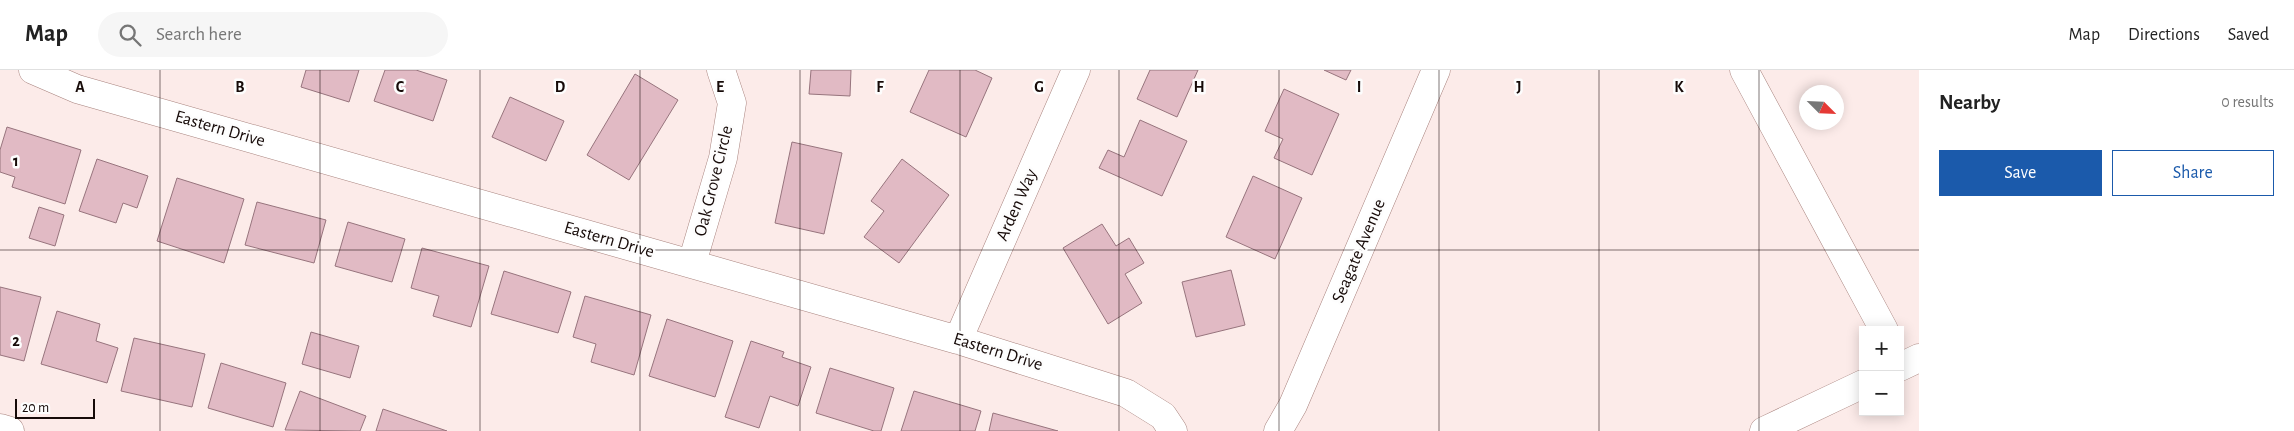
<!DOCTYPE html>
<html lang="en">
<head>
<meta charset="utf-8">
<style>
  body { margin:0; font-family:"Alegreya Sans",sans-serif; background:#f6f6f6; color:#222 }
  .controls { position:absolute; right:15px; bottom:15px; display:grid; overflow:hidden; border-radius:0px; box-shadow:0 2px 12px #0003 }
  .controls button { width:45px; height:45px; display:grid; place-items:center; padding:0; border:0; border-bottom:1px solid #e0e0e0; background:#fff; color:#222; font:25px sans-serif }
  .compass { position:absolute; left:1799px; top:15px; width:45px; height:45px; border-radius:50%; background:#fff; box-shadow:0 2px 12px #0003; rotate:114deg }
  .scale { position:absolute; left:15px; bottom:12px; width:80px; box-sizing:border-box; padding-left:5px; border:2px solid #160a08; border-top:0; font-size:14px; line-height:18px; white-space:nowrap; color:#160a08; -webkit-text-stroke:4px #fdfdfd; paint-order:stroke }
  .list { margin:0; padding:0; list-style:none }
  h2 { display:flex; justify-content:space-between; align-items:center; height:65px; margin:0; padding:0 20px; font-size:21px }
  h2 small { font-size:16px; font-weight:400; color:#767676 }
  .actions { display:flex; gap:10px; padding:15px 20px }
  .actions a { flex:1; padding:11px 0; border:1px solid #1b5aab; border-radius:0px; text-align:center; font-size:18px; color:#1b5aab }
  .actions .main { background:#1b5aab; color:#fff }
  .icon { flex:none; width:28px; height:28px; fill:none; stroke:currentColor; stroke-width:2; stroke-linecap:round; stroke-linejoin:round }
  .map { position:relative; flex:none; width:1919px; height:361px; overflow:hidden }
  header { display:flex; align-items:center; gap:30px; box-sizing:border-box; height:70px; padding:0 25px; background:#fff; border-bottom:1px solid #e0e0e0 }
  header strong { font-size:24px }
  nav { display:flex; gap:28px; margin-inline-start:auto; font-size:18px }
  .search { width:350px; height:45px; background:#f6f6f6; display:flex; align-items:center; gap:12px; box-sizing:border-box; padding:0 18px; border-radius:28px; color:#767676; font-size:19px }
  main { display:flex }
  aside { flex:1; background:#fff }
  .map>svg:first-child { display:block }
  .building { fill:#e1bac4; stroke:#97747d }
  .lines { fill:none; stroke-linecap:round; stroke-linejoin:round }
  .minor-casing { stroke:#a8837e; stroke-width:29 }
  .minor { stroke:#fff; stroke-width:28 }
  .grid { fill:none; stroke:#160a08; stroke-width:1; stroke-opacity:0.55 }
  .labels { text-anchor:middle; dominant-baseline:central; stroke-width:5; stroke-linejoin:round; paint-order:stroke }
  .street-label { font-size:18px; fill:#160a08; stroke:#fdfdfd }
  .grid-label { font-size:16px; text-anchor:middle; font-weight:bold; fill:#160a08; stroke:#fdfdfd; stroke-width:5; stroke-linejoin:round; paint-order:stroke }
</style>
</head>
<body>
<header>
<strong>Map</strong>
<div class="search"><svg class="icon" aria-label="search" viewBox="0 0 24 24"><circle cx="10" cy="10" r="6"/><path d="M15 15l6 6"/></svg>Search here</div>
<nav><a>Map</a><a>Directions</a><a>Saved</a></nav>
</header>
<main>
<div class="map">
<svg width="1919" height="361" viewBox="0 0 1919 361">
  <rect width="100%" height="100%" fill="#fcebe9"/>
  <!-- building -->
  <path class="building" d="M 306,0 L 359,0 L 349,32 L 301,17 Z
    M 385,0 L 416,0 L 447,10 L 433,51 L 374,31 Z
    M 811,0 L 851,0 L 850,26 L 809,24 Z
    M 929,0 L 975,0 L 992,8 L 966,67 L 910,42 Z
    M 1150,0 L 1198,0 L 1177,47 L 1137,29 Z
    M 1324,0 L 1351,0 L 1346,10 Z
    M 635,4 L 678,30 L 629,110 L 587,85 Z
    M 1284,19 L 1339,44 L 1312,105 L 1274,88 L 1283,69 L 1265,61 Z
    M 510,27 L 564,51 L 546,91 L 492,67 Z
    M 1140,50 L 1187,71 L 1162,126 L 1099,98 L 1108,80 L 1124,87 Z
    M 7,57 L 81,80 L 65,134 L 12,117 L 15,107 L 0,102 L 0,80 Z
    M 792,72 L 842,83 L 824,164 L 775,153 Z
    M 97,89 L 148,106 L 137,138 L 123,133 L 116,153 L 79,141 Z
    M 902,89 L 949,125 L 899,193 L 864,167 L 884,141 L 871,131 Z
    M 1253,106 L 1302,128 L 1275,189 L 1226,167 Z
    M 177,108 L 244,129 L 224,193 L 157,171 Z
    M 257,132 L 326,150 L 314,193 L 245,175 Z
    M 39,137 L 64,145 L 55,176 L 29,168 Z
    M 348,152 L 405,169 L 392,212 L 335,196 Z
    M 1102,154 L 1116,176 L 1129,168 L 1144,193 L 1125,204 L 1142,233 L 1108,254 L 1063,178 Z
    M 422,178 L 489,196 L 471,257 L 433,246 L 439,226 L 411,218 Z
    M 1231,200 L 1245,255 L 1196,267 L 1182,212 Z
    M 504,201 L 571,222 L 558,263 L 491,244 Z
    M 0,217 L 41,227 L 24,291 L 0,285 Z
    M 585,226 L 651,245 L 634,305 L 591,292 L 596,274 L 573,267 Z
    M 57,241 L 100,254 L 96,271 L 118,278 L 107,313 L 41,294 Z
    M 667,249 L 733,271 L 715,327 L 649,306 Z
    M 311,262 L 359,276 L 350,308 L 302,294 Z
    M 134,268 L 205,284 L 192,337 L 121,321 Z
    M 751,271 L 784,282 L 782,287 L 811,297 L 798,336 L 770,326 L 759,358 L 725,347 Z
    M 221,293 L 286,313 L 273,357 L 208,338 Z
    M 830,298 L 894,318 L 881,361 L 874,361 L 816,343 Z
    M 300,321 L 366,346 L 360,361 L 285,360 Z
    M 914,321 L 981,341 L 975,361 L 901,361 Z
    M 383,339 L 447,361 L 376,361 Z
    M 993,343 L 1058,361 L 989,361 Z"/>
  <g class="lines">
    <!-- minor casing -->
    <g class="minor-casing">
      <path id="minor" d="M 33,0 L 77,19 L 958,270 L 1126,323 L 1163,346 L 1173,361
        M 1744,0 L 1884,260
        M 692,193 L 723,88 L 732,33 L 721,0
        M 958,270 L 1076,0
        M 1900,297 L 1919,288
        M 0,358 L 10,361
        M 1278,361 L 1293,335 L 1436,0
        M 1764,361 L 1863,314"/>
    </g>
    <!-- minor -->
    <use href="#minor" class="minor"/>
  </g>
  <!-- grid -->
  <path class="grid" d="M 160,0 L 160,361M 320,0 L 320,361M 480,0 L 480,361M 640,0 L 640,361M 800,0 L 800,361M 960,0 L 960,361M 1119,0 L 1119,361M 1279,0 L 1279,361M 1439,0 L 1439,361M 1599,0 L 1599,361M 1759,0 L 1759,361M 0,180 L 1919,180"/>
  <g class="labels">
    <!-- street labels -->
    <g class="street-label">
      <text transform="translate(220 59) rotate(16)">Eastern Drive</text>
      <text transform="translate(714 111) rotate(-76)">Oak Grove Circle</text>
      <text transform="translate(1017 135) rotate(-66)">Arden Way</text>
      <text transform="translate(609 170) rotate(16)">Eastern Drive</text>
      <text transform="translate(1359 181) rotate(-67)">Seagate Avenue</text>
      <text transform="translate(998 282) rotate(17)">Eastern Drive</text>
    </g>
  </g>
  <g class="grid-label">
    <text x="80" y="22">A</text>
    <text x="240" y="22">B</text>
    <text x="400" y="22">C</text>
    <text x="560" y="22">D</text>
    <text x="720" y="22">E</text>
    <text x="880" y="22">F</text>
    <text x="1039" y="22">G</text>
    <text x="1199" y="22">H</text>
    <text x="1359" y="22">I</text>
    <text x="1519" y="22">J</text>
    <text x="1679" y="22">K</text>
    <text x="16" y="96">1</text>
    <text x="16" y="276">2</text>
  </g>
</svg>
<div class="controls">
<button>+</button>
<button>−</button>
</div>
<svg class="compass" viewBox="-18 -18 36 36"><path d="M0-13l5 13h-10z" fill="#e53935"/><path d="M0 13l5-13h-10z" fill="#767676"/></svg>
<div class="scale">20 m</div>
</div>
<aside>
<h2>Nearby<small>0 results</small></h2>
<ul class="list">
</ul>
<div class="actions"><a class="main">Save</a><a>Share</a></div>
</aside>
</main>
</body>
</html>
